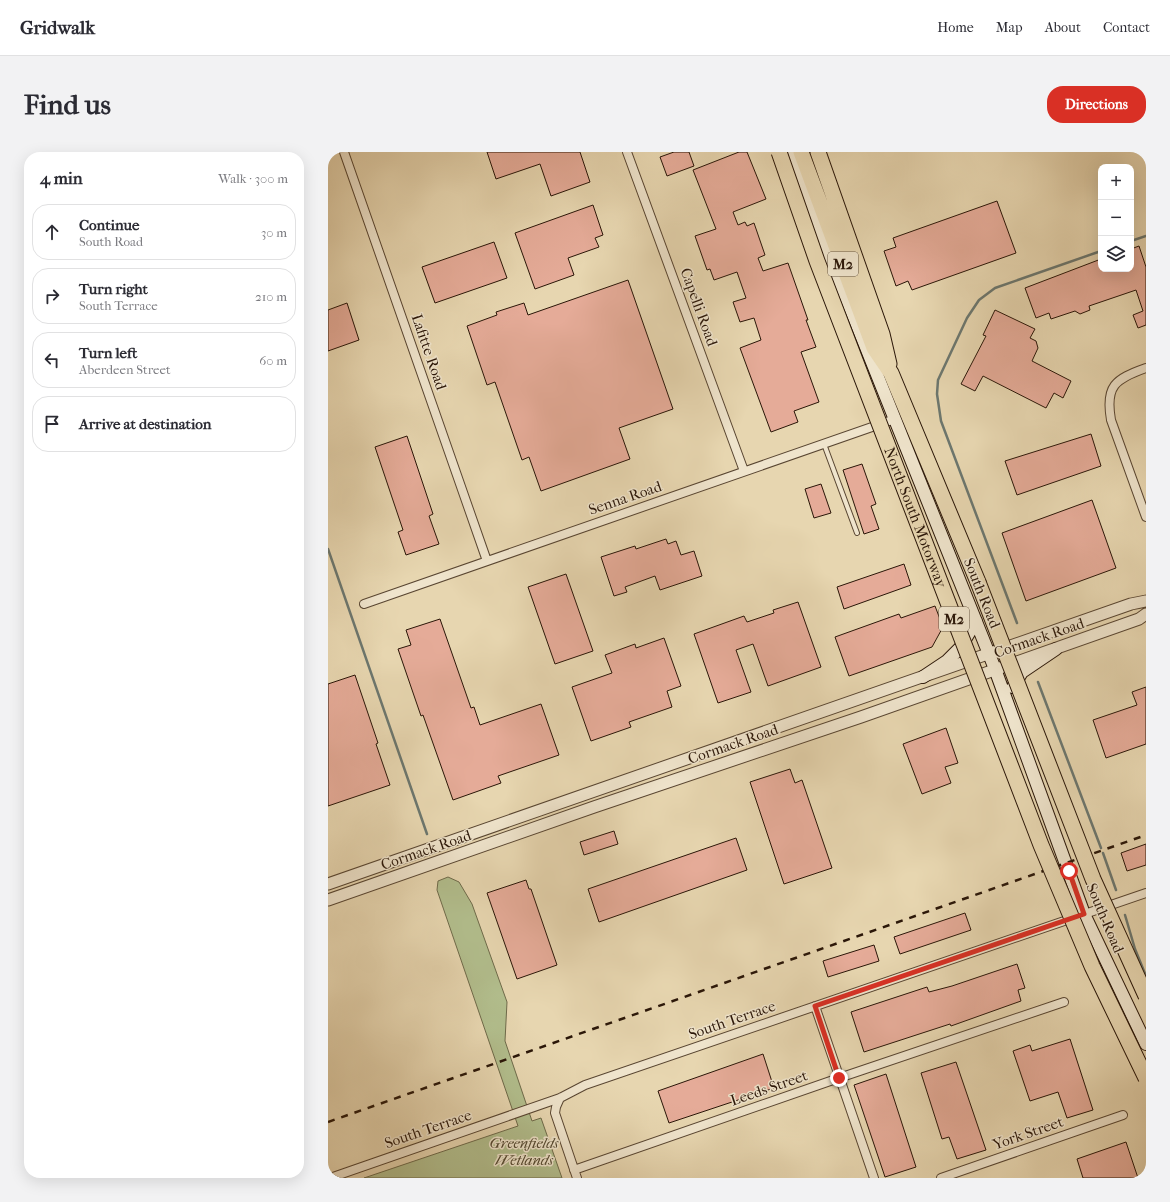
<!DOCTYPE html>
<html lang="en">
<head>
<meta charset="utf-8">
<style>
  body { margin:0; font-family:"IM FELL French Canon",serif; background:#f2f2f3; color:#2b2b33 }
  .controls { position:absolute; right:12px; top:12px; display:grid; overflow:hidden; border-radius:8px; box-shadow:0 4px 16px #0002 }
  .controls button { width:36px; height:36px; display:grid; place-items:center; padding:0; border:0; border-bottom:1px solid #e1e1e2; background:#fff; color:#2b2b33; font:20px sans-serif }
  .stop { position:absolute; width:12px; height:12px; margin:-9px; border:3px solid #d93025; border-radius:50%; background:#fff }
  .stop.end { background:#d93025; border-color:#fff; box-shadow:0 1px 4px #0008 }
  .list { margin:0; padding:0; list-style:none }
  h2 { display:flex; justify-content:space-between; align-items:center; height:52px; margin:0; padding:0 16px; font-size:17px }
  h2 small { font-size:13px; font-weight:400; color:#7c7c81 }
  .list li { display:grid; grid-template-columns:26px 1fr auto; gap:12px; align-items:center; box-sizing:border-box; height:56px; margin:0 8px 8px; padding:0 8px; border:1px solid #e1e1e2; border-radius:16px }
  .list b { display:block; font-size:15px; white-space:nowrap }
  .list p { margin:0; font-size:13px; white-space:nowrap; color:#7c7c81 }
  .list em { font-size:13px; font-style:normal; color:#7c7c81 }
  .icon { flex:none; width:22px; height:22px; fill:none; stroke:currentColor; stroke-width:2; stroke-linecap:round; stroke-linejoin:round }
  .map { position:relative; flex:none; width:818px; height:1026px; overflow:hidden; border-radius:16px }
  header { display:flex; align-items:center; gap:24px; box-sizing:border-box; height:56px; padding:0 20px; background:#fff; border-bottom:1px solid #e1e1e2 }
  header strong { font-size:19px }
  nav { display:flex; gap:22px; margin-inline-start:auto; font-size:14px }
  .intro { display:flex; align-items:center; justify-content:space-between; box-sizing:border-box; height:96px; padding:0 24px }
  h1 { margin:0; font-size:28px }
  .button { padding:10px 18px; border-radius:16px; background:#d93025; color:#fff; font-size:14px; font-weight:700 }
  main { display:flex; gap:24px; padding:0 24px }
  aside { flex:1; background:#fff; border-radius:16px; box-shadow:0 4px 16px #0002 }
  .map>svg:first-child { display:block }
  .green { fill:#b2be8d; stroke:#6e6a4a }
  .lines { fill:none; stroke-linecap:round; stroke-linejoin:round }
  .stream { stroke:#6c776f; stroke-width:2.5 }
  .building { fill:#e5ab98; stroke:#2a1608 }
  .service-casing { stroke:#594632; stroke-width:6 }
  .minor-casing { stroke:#594632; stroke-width:10 }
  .tertiary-casing { stroke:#594632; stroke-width:13 }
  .secondary-casing { stroke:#2a1608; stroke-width:14 }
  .motorway-casing { stroke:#2a1608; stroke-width:17 }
  .service { stroke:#efe4cc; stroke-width:4 }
  .minor { stroke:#efe4cc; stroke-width:8 }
  .tertiary { stroke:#efe4cc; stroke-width:11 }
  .secondary { stroke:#efe4cc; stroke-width:12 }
  .motorway { stroke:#e7d6b0; stroke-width:15 }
  .rail { stroke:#2a1608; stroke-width:2.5; stroke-dasharray:7 7; stroke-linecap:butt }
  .motorway-bridge-casing { stroke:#2a1608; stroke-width:17; stroke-linecap:butt }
  .motorway-bridge { stroke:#e7d6b0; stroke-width:15 }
  .route { stroke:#d93025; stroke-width:5 }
  .labels { text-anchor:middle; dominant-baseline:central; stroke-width:3; stroke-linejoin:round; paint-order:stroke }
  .shield { fill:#efe4cc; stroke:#655443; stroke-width:1 }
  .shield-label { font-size:14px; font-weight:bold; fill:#2a1608 }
  .street-label { font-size:15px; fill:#2a1608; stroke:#efe4cc }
  .park-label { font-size:15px; font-style:italic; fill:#534830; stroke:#efe4cc }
</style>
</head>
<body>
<header>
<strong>Gridwalk</strong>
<nav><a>Home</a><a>Map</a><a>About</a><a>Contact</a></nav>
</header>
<div class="intro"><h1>Find us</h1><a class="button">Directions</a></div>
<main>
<aside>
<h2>4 min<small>Walk · 300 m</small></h2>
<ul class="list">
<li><svg class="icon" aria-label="ahead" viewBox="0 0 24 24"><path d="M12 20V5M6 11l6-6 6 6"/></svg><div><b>Continue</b><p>South Road</p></div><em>30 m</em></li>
<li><svg class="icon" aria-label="right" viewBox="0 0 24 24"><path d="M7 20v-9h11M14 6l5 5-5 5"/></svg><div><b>Turn right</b><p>South Terrace</p></div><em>210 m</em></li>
<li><svg class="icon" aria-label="left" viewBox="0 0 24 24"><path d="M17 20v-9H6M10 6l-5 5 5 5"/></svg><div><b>Turn left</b><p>Aberdeen Street</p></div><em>60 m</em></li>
<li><svg class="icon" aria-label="arrive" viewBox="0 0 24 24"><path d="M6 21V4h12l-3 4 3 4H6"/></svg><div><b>Arrive at destination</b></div></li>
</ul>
</aside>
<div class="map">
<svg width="818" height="1026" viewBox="0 0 818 1026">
  <rect width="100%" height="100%" fill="#e7d6b0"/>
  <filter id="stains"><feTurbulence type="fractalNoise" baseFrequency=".005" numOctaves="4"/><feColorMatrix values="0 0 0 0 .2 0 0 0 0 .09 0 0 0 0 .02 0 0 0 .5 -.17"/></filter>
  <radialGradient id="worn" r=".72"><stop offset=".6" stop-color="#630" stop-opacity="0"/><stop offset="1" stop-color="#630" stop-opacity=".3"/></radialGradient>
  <!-- green -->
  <path class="green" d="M 120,725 L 131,730 L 144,752 L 179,850 L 177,889 L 204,969 L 213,966 L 234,1026 L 36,1026 L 190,974 L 109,738 L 110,729 Z"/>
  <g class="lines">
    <!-- stream -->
    <path class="stream" d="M 803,89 L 818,84
      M 0,397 L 99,682
      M 689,471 L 613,269 L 609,242 L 610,228 L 639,166 L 651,148 L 667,136 L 773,99
      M 710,530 L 773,696
      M 775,701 L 788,738
      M 797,763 L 807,797 L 818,824"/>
  </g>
  <!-- building -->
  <path class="building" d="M 159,0 L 252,0 L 262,30 L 223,44 L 212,12 L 168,27 Z
    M 346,0 L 361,0 L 366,14 L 339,24 L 332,5 Z
    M 411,0 L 419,0 L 438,47 L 405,60 L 410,73 L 417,70 L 419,74 L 426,71 L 437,103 L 430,106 L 435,119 L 460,111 L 480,168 L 478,168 L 488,195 L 473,200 L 491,250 L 466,259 L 470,270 L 443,280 L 412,196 L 433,188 L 426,166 L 412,170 L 405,150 L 418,146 L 409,120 L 386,128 L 382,117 L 379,118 L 367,84 L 388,77 L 365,18 Z
    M 669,49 L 688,101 L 584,138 L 580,129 L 568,134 L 556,99 L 568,95 L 565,86 Z
    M 265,53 L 275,83 L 267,86 L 271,95 L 240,106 L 246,123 L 207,137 L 187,81 Z
    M 166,90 L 179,126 L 107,151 L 94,115 Z
    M 811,94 L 818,115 L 818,173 L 810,176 L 805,163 L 815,159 L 808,138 L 761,154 L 762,158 L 752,162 L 747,159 L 723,167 L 721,161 L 708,166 L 697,136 L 773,107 L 773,117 L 803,117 L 803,97 Z
    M 300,128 L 345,257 L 291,276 L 302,307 L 213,339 L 201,305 L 194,308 L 167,230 L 159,233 L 139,174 L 169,163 L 168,160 L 196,151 L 200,163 Z
    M 19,151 L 31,188 L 0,199 L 0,158 Z
    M 667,158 L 707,177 L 702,186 L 708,189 L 710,196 L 704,209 L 743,229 L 735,246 L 726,241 L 718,256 L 655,224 L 647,239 L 633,232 L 658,184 L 655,183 Z
    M 763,282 L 773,314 L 689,343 L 677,309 Z
    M 79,284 L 105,362 L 101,364 L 111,392 L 78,403 L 70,380 L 75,378 L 47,295 Z
    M 534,312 L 548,352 L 543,354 L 551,377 L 536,382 L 515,318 Z
    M 493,332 L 503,361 L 486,366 L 477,337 Z
    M 764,348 L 788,416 L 698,449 L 674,381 Z
    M 338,387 L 340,392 L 348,389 L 353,403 L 366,399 L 374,424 L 332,438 L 327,424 L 297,435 L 299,440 L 286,444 L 273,405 L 307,394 L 308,397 Z
    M 576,412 L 583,433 L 516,457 L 509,435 Z
    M 238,422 L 265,499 L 227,512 L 200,435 Z
    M 470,450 L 493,515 L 440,534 L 425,492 L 408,498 L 423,540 L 390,551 L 366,482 L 416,464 L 419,470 L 446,461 L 445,458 Z
    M 607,454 L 615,475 L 604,495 L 521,524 L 507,485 L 571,462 L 573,466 Z
    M 112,467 L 143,556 L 146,555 L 152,573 L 213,552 L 231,603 L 170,624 L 173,631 L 125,648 L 95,563 L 93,564 L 70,497 L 83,493 L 78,478 Z
    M 336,486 L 353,534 L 339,539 L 344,555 L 301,570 L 303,575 L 263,589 L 244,535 L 284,521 L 277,503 L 307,492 L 308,496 Z
    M 27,523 L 50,591 L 48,592 L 62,633 L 0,654 L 0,532 Z
    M 818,535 L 818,592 L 778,606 L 765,568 L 809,553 L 804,540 Z
    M 618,576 L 630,611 L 617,615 L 623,631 L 594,642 L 575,592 Z
    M 462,617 L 467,631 L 474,628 L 504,716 L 456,732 L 422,630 Z
    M 286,679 L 290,692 L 256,703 L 252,690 Z
    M 408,686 L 419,718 L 271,770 L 260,737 Z
    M 818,692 L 818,713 L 799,719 L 793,701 Z
    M 198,728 L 201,737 L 203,737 L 229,813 L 189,827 L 159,741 Z
    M 637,761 L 643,778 L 572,802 L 566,785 Z
    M 546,793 L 551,809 L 500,825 L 495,809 Z
    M 689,812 L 697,836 L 690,838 L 693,849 L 623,874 L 622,872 L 536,900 L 523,860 L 599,835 L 601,840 L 624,834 Z
    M 742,887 L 765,958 L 739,966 L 730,940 L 702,949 L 685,899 L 702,893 L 704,899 Z
    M 435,902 L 446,936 L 341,971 L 330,939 Z
    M 628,910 L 658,998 L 629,1007 L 621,985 L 614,987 L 593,921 Z
    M 558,922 L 588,1015 L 557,1025 L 526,933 Z
    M 798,990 L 810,1026 L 755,1026 L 749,1007 Z"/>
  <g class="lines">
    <!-- service casing -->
    <g class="service-casing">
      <path id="service" d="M 496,292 L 529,381"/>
    </g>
    <!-- minor casing -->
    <g class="minor-casing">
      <path id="minor" d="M 16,0 L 159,409
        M 299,0 L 416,319
        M 818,216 C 787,227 777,234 783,268 L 818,365
        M 36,452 L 567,267
        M 487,854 L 546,1026
        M 232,946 L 228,955 L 227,961 L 249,1026
        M 246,1018 L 511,926 L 736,850
        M 2,1026 L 232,946 L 257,933 L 818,741
        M 613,1026 L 795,963"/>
    </g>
    <!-- tertiary casing -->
    <g class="tertiary-casing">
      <path id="tertiary" d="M 0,732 L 803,452 L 818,449
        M 0,748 L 266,655 L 533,565 L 811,467 L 818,462"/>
    </g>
    <!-- secondary casing -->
    <g class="secondary-casing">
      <path id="secondary" d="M 464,0 L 489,73 L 667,517 L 756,762 L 818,892
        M 595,525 L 619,509 L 632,496 L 648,469
        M 685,535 L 694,520 L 728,497"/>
    </g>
    <!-- motorway casing -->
    <g class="motorway-casing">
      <path id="motorway" d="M 473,0 L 546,196 L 563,221 L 650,430
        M 490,0 L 554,182 L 561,212"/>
    </g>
    <!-- service -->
    <use href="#service" class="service"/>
    <!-- minor -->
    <use href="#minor" class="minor"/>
    <!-- tertiary -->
    <use href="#tertiary" class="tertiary"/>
    <!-- secondary -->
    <use href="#secondary" class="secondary"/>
    <!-- motorway -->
    <use href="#motorway" class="motorway"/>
    <!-- rail -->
    <path class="rail" d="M 0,970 L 818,683"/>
    <!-- motorway-bridge casing -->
    <g class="motorway-bridge-casing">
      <g id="motorway-bridge">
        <path id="s1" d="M 451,0 L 489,109 L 713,693 L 764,814 L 818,926"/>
        <path d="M 650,430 L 765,727 L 818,844"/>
      </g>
    </g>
    <!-- motorway-bridge -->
    <use href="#motorway-bridge" class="motorway-bridge"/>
  </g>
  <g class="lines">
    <!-- route -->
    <path class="route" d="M 511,926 L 487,854 L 756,762 L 741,719"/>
  </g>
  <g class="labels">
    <!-- shield labels -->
    <g class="shield">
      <rect x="500" y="100" width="30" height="24" rx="3"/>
      <rect x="611" y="455" width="30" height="24" rx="3"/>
    </g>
    <g class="shield-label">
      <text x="515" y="112">M2</text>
      <text x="626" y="467">M2</text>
    </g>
    <!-- street labels -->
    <g class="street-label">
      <text transform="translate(371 155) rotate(70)">Capelli Road</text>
      <text transform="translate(101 200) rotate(71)">Lafitte Road</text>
      <text transform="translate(297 346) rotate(-19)">Senna Road</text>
      <text stroke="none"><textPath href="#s1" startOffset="390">North South Motorway</textPath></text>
      <text transform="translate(654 441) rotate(68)">South Road</text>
      <text transform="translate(711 486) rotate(-19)">Cormack Road</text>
      <text transform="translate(405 592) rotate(-19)">Cormack Road</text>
      <text transform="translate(98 698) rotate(-19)">Cormack Road</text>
      <text transform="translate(777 766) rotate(67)">South Road</text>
      <text transform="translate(404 868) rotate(-19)">South Terrace</text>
      <text transform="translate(441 936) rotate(-19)">Leeds Street</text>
      <text transform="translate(100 977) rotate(-19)">South Terrace</text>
      <text transform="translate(700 981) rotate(-19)">York Street</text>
    </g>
    <!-- park labels -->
    <g class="park-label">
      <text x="196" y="991">Greenfields<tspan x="196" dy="17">Wetlands</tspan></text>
    </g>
  </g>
  <rect width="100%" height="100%" filter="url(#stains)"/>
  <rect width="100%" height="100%" fill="url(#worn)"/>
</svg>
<div class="controls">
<button>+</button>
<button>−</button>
<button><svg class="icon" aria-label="layers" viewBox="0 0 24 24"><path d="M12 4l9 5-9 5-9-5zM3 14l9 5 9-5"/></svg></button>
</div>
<div class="stop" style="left:741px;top:719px"></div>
<div class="stop end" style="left:511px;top:926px"></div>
</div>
</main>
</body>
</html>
